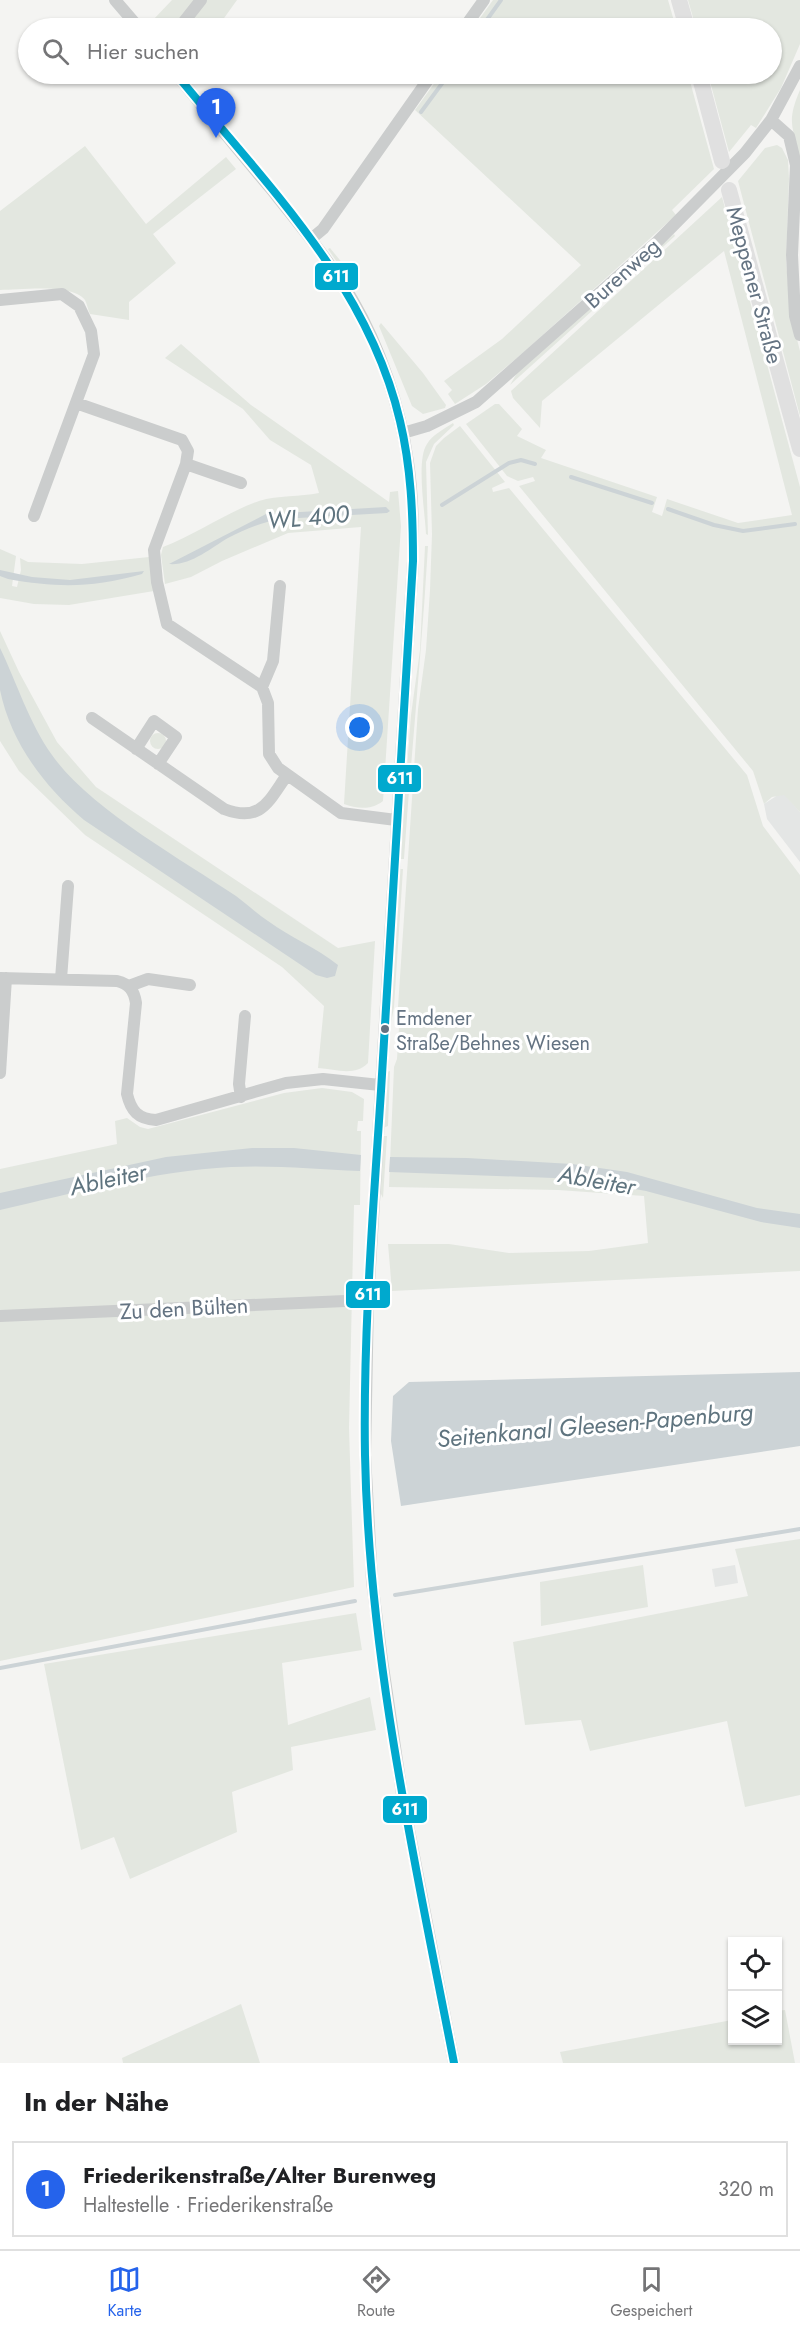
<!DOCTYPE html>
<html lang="de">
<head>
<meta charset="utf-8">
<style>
  body { margin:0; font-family:Jost,sans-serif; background:#f2f2f2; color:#202124 }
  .controls { position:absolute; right:18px; bottom:18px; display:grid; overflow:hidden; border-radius:0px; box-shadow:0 2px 4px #0004 }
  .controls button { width:54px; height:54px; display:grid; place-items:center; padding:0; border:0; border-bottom:2px solid #e0e0e0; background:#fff; color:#202124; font:30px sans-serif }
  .you { position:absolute; left:360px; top:728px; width:21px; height:21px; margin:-15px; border:4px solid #fff; border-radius:50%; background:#1a73e8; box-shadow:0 0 0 9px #1a73e833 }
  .badge { display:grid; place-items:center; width:39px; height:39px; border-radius:50%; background:#2563eb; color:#fff; font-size:20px; font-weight:700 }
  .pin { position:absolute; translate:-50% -50px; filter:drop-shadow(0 2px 3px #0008) }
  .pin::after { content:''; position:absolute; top:32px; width:21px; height:18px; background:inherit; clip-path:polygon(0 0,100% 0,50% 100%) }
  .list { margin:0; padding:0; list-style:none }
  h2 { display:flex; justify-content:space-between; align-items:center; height:78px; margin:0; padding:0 24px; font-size:26px }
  h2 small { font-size:20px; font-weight:400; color:#757577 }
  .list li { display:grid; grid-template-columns:39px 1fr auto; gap:18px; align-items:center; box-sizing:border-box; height:96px; margin:0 12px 12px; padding:0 12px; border:2px solid #e0e0e0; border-radius:0px }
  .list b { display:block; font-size:22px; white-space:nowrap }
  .list p { margin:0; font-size:20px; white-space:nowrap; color:#757577 }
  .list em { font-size:20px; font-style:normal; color:#757577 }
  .icon { flex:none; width:33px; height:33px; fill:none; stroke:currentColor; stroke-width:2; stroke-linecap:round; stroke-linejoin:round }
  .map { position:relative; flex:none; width:800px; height:2063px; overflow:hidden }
  .search { position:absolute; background:#fff; box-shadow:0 2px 4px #0004; left:18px; right:18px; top:18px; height:66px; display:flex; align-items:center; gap:15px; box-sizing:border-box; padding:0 21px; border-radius:33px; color:#757577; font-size:22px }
  .sheet { height:186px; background:#fff }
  nav { display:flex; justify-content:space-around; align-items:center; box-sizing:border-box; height:84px; border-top:2px solid #e0e0e0; background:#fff; font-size:16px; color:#757577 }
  nav a { display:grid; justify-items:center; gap:3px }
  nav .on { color:#2563eb }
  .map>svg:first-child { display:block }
  .built { fill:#e4e6e5 }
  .green { fill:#e3e7e0 }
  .water { fill:#ccd3d6 }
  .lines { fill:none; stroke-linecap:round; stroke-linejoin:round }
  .stream { stroke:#ccd3d6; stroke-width:4 }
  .minor { stroke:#cbcdcd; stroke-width:12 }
  .major { stroke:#e0e0e0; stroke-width:16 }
  .bus-1-casing { stroke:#fff; stroke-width:12 }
  .bus-1 { stroke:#00a9ce; stroke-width:8 }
  .bus-dot { fill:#647382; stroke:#fff; stroke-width:2 }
  .labels { text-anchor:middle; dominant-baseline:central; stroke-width:6; stroke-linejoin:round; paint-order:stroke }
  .bus-label { font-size:20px; fill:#647382; stroke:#fff; text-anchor:start }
  .street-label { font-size:22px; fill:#647382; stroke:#fff }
  .water-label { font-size:24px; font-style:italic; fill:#5f747f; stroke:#fff }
  .line-badge { stroke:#fff; stroke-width:2 }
  .badge-label { font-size:16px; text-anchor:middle; font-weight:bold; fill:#fff }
</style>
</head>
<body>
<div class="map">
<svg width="800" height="2063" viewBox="0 0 800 2063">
  <rect width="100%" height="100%" fill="#f4f4f2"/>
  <!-- built -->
  <path class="built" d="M 778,795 L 785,795 L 800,812 L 800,862 L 767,819 L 764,804 Z
    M 735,1565 L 738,1583 L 715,1587 L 712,1569 Z"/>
  <!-- green -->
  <path class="green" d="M 172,0 L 237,0 L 217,28 L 158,28 L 152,21 Z
    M 493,0 L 668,0 L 676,28 L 473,28 Z
    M 688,0 L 800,0 L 800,44 L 781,88 L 756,128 L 751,125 L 729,152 L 708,74 L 772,74 L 772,28 L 696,28 Z
    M 441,74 L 688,74 L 714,169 L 672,210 L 676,215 L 525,351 L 486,384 L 455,404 L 448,394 L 452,390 L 444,381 L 502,339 L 581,265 L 415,110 Z
    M 800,90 L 800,163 C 796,128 784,127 800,90 Z
    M 777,145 L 782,148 L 788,160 L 789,179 L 786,262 L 791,316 L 800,351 L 800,416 L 738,181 L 765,148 Z
    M 85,146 L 146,224 L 226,157 L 236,169 L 153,234 L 176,263 L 129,302 L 129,320 L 90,314 C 88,310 87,304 85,300 C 72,283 21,290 0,290 L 0,211 Z
    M 722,197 L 800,487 L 800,812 L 784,795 L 772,797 L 764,804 L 753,771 L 519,486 L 535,481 L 533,477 L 518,481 L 507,476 L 466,424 L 495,404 L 499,404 L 522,429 L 517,436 L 546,450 L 541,458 L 657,497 L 652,512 L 662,516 L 667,499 L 738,523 L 792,515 L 724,251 L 542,401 L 540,428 L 513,398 L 511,391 Z
    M 674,234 L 675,236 L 510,385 L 517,373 Z
    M 330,248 L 353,276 L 350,279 L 347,277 L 328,249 Z
    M 381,323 L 423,373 L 446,405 L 445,408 L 423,414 L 412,406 L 379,326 Z
    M 181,344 L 251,405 L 389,502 L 390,492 L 398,491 L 401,526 L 383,801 C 372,810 357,809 344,804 L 361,527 L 288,533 L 222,561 L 191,577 L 165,584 L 161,555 L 163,547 C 197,534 225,513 259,501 C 278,495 300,497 319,493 L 311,465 L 270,440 L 243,409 L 165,358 Z
    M 453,423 L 454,425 L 434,444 L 426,462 L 428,535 L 426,534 C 425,512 416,460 427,444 C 432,435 444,429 453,423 Z
    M 460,426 L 505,482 L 492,488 L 493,492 L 509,488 L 747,775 L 763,826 L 800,875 L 800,1271 L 392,1291 L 388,1244 L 449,1244 L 509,1253 L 589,1251 L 648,1243 L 644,1196 L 558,1190 L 389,1187 L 394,1067 L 397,1059 L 400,1012 L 398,1007 L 418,709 L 426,650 L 430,590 L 432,534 L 430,463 L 436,446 L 444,438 Z
    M 425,546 L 428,546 C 422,650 411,754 404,859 L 400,859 L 411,715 L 420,650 Z
    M 0,549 L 16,556 L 12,586 L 17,587 L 21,570 L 20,558 L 28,562 L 82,564 L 149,557 L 154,591 L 69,605 L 34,604 L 0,598 Z
    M 0,631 L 19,672 L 57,742 L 96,787 L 338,948 L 375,941 L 368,1063 C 354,1077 336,1069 318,1068 L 324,1006 L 282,967 L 85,835 L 19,771 L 0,741 Z
    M150 741a8 8 0 1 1 16 0a8 8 0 1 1-16 0Z
    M 399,869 L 403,869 L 394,1007 L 391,1023 Z
    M 390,1071 L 388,1126 L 383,1128 L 387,1072 Z
    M 322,1088 L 352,1092 L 364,1099 L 363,1121 L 358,1121 L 357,1131 L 361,1131 L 360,1205 L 354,1205 L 349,1428 L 354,1587 L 0,1661 L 0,1169 L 117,1144 L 115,1121 L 127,1118 L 140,1127 L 148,1129 L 284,1093 Z
    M 383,1136 L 387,1136 L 383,1198 L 380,1192 Z
    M 800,1539 L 800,1795 L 745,1807 L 727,1721 L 590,1751 L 581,1720 L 525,1725 L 513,1642 L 748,1596 L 735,1549 Z
    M 643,1565 L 648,1607 L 541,1626 L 540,1582 Z
    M 356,1613 L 362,1650 L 282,1663 L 288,1725 L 370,1697 L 376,1730 L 291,1747 L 293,1770 L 232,1792 L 237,1832 L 130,1879 L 114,1837 L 81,1850 L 44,1664 Z
    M 241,2004 L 260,2063 L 123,2063 L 122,2058 Z
    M 785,2010 L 795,2063 L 563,2063 L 560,2052 L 732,2020 L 732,2040 L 778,2040 L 778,2011 Z"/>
  <!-- water -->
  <path class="water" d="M 386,507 L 390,511 L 387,513 L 281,519 C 262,522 245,529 228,538 C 211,548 190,566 169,564 L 266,514 Z
    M 0,570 L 32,577 L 70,580 L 144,571 L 142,574 C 92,588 58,588 8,579 L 0,576 Z
    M 0,648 C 17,683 29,723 52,755 C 89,808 181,859 236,896 C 247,904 257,914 268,921 C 291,938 316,947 338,965 L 335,976 L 327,978 L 316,975 L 84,820 C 44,786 11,743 0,690 C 0,677 0,661 0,648 Z
    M 252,1148 L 294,1148 L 361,1155 L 360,1171 C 316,1169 274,1165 231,1167 C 155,1171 74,1193 0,1210 L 0,1193 L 166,1157 Z
    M 390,1157 L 467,1158 L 572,1164 L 627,1172 L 757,1208 L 800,1214 L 800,1228 L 761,1222 L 646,1191 L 580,1179 L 389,1172 Z
    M 800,1372 L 800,1446 L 401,1506 L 391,1441 L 393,1396 L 409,1382 Z"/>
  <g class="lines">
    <!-- stream -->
    <path class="stream" d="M 481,28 L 501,0
      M 421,112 L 449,74
      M 571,477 L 652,503
      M 442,505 L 509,463 L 521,460 L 535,464
      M 668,509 L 714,525 L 743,531 L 795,524
      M 395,1595 L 800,1529
      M 0,1668 L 355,1601"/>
    <!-- minor -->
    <path class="minor" d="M 115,0 L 139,28
      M 179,28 L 201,0
      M 464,28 L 484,0
      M 176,74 C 207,112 239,151 271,189 C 300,225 329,260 352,299 C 380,347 400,406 408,462 C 413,495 413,528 413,561 L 368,1300 L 365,1455 L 372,1581 L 382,1660 L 402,1794 L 454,2063
      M 771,120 L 789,136 L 796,165 L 792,255 L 795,316 L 800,335
      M 311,239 L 323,229 L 432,74
      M 0,300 L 62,294 L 79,306 L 91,331 L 94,354 L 34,516
      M 76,403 L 182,440 L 188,451 L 186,464 L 154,550 L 157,582 L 167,624 L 262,687 L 268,703 L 269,754 L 278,768 L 341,813 L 396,820
      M 403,433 L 427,426 L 476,402 L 657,242 L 745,153 L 771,120 L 800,66
      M 186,464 L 241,483
      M 262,687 L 273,661 L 280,586
      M 92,718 L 224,809 C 261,823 268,802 287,775
      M 136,749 L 154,721 L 176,737 L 158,764
      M 0,978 L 117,981 C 129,984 134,990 136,1003 L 127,1094 C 131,1111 138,1119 156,1120 L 286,1083 L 323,1079 L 380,1085
      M 61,979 L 68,886
      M 129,986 L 148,979 L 190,985
      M 0,1073 L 6,978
      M 241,1097 L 239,1084 L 245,1016
      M 0,1316 L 368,1300"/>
    <!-- major -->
    <path class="major" d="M 679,0 L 687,28
      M 699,74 L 722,161
      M 729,190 L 800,449"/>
    <!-- bus-1 casing -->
    <g class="bus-1-casing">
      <path id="bus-1" d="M 176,74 C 263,181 368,283 400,421 C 411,467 413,514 413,561 C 402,738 391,915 381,1091 C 373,1212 363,1334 365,1455 C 369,1660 415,1862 454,2063"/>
    </g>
    <!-- bus-1 -->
    <use href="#bus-1" class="bus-1"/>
  </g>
  <!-- markers -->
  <circle class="bus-dot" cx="385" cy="1029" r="5"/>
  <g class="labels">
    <!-- bus labels -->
    <g class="bus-label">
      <text x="396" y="1018">Emdener<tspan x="396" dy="25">Straße/Behnes Wiesen</tspan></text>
    </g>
    <!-- street labels -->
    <g class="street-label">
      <text transform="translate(622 273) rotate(-42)">Burenweg</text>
      <text transform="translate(755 285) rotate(75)">Meppener Straße</text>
      <text transform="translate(184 1308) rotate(-3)">Zu den Bülten</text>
    </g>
    <!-- water labels -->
    <g class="water-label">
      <text transform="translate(308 517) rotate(-5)">WL 400</text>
      <text transform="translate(108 1179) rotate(-12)">Ableiter</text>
      <text transform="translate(597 1180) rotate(10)">Ableiter</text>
      <text transform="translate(595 1425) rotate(-5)">Seitenkanal Gleesen-Papenburg</text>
    </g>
  </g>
  <g class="line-badge">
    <rect x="314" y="262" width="45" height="29" rx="6" fill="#00a9ce"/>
    <rect x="377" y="764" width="45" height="29" rx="6" fill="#00a9ce"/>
    <rect x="345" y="1280" width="46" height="29" rx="6" fill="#00a9ce"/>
    <rect x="382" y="1795" width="46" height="29" rx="6" fill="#00a9ce"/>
  </g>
  <g class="badge-label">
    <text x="336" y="282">611</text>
    <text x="400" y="784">611</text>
    <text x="368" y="1300">611</text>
    <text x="405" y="1815">611</text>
  </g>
</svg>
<div class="controls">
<button><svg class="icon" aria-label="locate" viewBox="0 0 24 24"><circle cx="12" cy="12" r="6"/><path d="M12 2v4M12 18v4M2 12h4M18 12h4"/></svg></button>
<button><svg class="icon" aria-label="layers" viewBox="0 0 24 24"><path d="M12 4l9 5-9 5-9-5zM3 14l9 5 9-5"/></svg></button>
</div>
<div class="you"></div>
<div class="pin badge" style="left:216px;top:138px">1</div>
<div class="search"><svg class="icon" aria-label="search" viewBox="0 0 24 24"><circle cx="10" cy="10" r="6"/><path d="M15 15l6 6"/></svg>Hier suchen</div>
</div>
<section class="sheet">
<h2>In der Nähe<small></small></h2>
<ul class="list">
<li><span class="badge">1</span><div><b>Friederikenstraße/Alter Burenweg</b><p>Haltestelle · Friederikenstraße</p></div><em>320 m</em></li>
</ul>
</section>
<nav>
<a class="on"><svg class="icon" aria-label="map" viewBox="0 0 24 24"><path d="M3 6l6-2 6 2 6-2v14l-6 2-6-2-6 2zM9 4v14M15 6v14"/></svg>Karte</a>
<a><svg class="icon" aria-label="directions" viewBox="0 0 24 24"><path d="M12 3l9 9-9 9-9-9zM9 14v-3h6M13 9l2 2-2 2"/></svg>Route</a>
<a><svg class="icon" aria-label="saved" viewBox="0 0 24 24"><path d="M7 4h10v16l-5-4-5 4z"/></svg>Gespeichert</a>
</nav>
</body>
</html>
